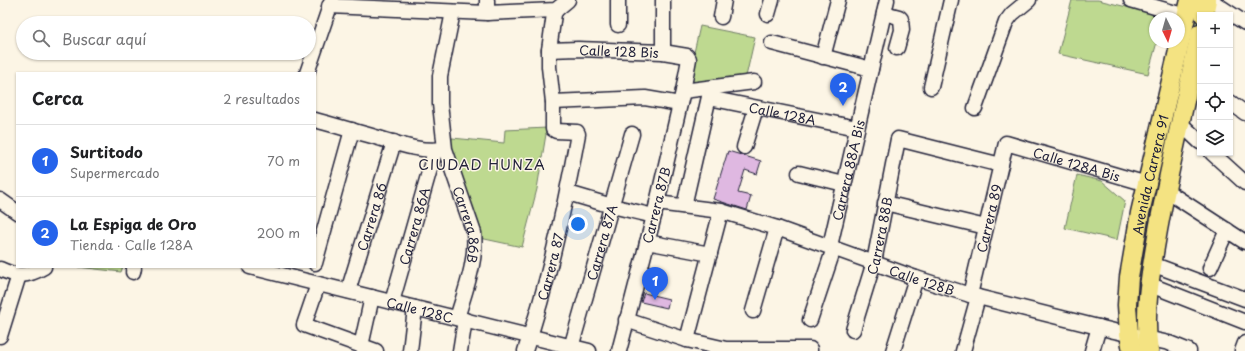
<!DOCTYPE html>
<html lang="es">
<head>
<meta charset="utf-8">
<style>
  body { margin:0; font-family:"Playpen Sans",sans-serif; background:#f6f6f6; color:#202124 }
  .controls { position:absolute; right:12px; top:12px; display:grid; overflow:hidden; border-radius:0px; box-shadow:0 1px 3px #0004 }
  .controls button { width:36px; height:36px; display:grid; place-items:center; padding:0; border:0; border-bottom:1px solid #e0e0e0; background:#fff; color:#202124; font:20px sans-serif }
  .compass { position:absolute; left:1149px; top:12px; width:36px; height:36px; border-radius:50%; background:#fff; box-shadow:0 1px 3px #0004; rotate:175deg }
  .you { position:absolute; left:578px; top:224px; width:14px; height:14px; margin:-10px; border:3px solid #fff; border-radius:50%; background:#1a73e8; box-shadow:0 0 0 6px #1a73e833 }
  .badge { display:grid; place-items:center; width:26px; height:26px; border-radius:50%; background:#2563eb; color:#fff; font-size:13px; font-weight:700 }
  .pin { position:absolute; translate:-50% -33px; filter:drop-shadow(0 1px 2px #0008) }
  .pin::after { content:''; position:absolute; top:21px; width:14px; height:12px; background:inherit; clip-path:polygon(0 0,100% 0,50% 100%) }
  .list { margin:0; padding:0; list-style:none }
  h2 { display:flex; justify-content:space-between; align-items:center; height:52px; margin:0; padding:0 16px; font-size:17px }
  h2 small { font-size:13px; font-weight:400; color:#757577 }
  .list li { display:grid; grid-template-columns:26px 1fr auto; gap:12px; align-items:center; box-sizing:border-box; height:72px; padding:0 16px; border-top:1px solid #e0e0e0 }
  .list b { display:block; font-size:15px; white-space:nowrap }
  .list p { margin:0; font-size:13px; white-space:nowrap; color:#757577 }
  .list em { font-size:13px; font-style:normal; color:#757577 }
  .icon { flex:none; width:22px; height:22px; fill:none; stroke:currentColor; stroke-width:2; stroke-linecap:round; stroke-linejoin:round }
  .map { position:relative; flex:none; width:1245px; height:351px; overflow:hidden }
  .search { position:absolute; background:#fff; box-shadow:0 1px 3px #0004; left:16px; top:16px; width:300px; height:44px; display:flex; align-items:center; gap:10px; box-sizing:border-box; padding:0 14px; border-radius:22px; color:#757577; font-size:15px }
  .panel { position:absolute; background:#fff; box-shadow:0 1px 3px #0004; left:16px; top:72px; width:300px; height:196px; border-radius:0px }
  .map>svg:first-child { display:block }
  .green { fill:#bed990; stroke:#707e66 }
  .building { fill:#dfb8e1; stroke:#22223b }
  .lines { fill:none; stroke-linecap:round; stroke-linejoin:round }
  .minor-casing { stroke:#22223b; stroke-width:17 }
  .major-casing { stroke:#22223b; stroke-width:21 }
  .minor { stroke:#fcf5e5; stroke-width:14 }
  .major { stroke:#f4e382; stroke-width:18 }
  .labels { text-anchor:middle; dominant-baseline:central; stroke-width:3; stroke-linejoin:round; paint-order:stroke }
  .street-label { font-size:13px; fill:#22223b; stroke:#fcf5e5 }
  .neighbourhood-label { font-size:14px; letter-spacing:1px; fill:#22223b; stroke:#fcf5e5 }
</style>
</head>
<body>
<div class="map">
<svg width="1245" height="351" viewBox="0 0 1245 351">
  <rect width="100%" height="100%" fill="#fcf5e5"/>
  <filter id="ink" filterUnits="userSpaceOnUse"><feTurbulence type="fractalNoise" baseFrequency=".025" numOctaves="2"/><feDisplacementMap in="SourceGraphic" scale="8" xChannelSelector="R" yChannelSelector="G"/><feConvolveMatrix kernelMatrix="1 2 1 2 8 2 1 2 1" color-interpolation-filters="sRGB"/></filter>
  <g filter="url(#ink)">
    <!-- green -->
    <path class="green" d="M 1072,0 L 1098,0 L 1164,16 L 1163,18 L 1155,18 L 1155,42 L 1157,42 L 1148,74 L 1058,54 Z
      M 1197,0 L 1203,0 L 1158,190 L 1139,311 L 1134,312 L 1136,281 L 1153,188 Z
      M 700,26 L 755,37 L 745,81 L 686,88 Z
      M 547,128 L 537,189 L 522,247 L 480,238 L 450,148 L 452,138 L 504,143 L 505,130 Z
      M 1077,175 L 1102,181 L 1125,201 L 1117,240 L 1065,228 Z
      M 78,267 L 123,267 L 121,272 Z"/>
    <!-- building -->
    <path class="building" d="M 728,151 L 761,161 L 757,174 L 745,170 L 738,193 L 751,196 L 747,210 L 713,199 Z
      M 644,293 L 669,299 L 667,308 L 641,302 Z"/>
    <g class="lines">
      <!-- minor casing -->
      <g class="minor-casing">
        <g id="minor">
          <path d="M 487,0 L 487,13"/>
          <path d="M 618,0 L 618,25"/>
          <path d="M 1131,0 L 1186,16"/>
          <path d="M 1210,0 L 1245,23"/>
          <path d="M 329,6 L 487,13 L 556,10 L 568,0"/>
          <path id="s1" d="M 453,12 L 440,76 L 440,104 L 445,149 L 474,233 C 477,261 465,291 457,318"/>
          <path d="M 884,13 L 899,17 L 901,19 L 902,30 L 897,48"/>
          <path d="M 768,14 L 772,0"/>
          <path d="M 721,17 L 724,0"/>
          <path d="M 772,43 L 871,69"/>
          <path id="s2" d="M 549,50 L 578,49 L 663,52 L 687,56 L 689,59 L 683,91 L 654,216 L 619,351"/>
          <path d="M 663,52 L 663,0"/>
          <path d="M 823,57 L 838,0"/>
          <path d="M 307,73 L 332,0"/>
          <path d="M 931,87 L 951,0"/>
          <path d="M 683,91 L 754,82"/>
          <path id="s3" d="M 709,98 L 857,128"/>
          <path d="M 553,102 L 645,98 L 680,104"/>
          <path d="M 1230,102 L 1245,113"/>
          <path d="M 975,108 L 1006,22 L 1012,14 L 1029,0"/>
          <path d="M 315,120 C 334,125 353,131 372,136 C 393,142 421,153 442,149"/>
          <path d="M 1180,123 L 1200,142"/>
          <path d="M 744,147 L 756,108"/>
          <path d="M 1212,153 L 1245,183"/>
          <path d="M 799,173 L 844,184"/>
          <path d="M 1165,190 L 1245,242"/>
          <path d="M 568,193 L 612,206 L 654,216"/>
          <path d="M 0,200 L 17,212"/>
          <path id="s4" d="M 657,203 L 721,211 L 777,228 L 916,278 L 970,295 L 1114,331 L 1169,343 L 1189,351"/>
          <path d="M 885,203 L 986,227"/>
          <path d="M 684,206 L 711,88"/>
          <path d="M 647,242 L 710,254"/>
          <path id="s5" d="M 830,246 L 887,0"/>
          <path d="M 315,263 L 352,130"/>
          <path d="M 1152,264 L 1245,299"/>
          <path id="s6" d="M 250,267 L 589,351"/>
          <path d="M 1210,268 L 1227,230"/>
          <path d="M 0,269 C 17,277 27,277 44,267"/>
          <path d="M 133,272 L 134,267"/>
          <path d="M 318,284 L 304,325 L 376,351"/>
          <path d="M 1148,284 L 1245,322"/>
          <path id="s7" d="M 348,291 L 394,142"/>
          <path id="s8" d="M 970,295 L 1006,143 L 1147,184"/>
          <path id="s9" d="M 392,302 L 435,151"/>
          <path d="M 753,311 L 777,228"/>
          <path d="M 626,320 L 687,340 L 726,349 L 810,349 L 810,351"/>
          <path d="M 810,320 L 834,248"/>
          <path id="s10" d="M 853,330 L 874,262 L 898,139 L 1001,165"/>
          <path d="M 0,336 L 19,275"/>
          <path d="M 687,340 L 721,211"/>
          <path d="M 361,346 L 372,297"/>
          <path d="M 410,351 L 415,308"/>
          <path d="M 460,351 L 465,320"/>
          <path id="s11" d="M 525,351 C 549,282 565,206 578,134 L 577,132 L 556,131 L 553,129 L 553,102 L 549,67 L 549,50 L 554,14 L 556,10"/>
          <path id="s12" d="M 570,351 L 632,134"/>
          <path d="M 893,351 L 916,278"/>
          <path d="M 963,351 L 978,297"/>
          <path d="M 1092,351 L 1099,327"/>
          <path d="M 1242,351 L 1245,343"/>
        </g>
      </g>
      <!-- major casing -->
      <g class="major-casing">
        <g id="major">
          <path d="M 1204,15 L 1207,0"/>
          <path id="s13" d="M 1132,351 L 1129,334 L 1127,305 L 1129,277 L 1140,213 L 1190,0"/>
          <path d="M 1149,351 C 1143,310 1151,271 1158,230 C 1170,164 1186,99 1200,33"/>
        </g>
      </g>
      <!-- minor -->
      <use href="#minor" class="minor"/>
      <!-- major -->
      <use href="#major" class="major"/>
    </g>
  </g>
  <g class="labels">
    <!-- street labels -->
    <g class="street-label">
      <text stroke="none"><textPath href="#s2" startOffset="70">Calle 128 Bis</textPath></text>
      <text stroke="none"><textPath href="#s3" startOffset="75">Calle 128A</textPath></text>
      <text stroke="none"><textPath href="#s8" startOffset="230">Calle 128A Bis</textPath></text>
      <text stroke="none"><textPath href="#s5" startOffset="78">Carrera 88A Bis</textPath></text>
      <text stroke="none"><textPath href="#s13" startOffset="179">Avenida Carrera 91</textPath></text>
      <text transform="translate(656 205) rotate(-76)">Carrera 87B</text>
      <text stroke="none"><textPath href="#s7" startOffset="78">Carrera 86</textPath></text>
      <text stroke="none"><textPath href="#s8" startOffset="79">Carrera 89</textPath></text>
      <text stroke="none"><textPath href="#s1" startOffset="218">Carrera 86B</textPath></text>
      <text stroke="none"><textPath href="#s9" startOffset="79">Carrera 86A</textPath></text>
      <text stroke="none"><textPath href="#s10" startOffset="98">Carrera 88B</textPath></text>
      <text stroke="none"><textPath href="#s12" startOffset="113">Carrera 87A</textPath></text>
      <text stroke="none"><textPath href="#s11" startOffset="88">Carrera 87</textPath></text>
      <text stroke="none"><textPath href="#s4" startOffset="277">Calle 128B</textPath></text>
      <text stroke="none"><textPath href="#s6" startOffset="175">Calle 128C</textPath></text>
    </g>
    <!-- neighbourhood labels -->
    <g class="neighbourhood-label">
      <text x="482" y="164">CIUDAD HUNZA</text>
    </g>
  </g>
</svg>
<div class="controls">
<button>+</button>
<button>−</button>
<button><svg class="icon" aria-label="locate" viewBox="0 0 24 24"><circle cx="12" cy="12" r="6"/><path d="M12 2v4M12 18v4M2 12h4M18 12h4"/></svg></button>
<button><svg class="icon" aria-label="layers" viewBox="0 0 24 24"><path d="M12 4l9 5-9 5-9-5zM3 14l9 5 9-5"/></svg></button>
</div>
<svg class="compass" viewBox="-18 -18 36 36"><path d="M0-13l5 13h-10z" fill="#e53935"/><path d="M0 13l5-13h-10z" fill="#757577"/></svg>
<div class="you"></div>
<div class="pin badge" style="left:655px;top:300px">1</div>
<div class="pin badge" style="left:843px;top:106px">2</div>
<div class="search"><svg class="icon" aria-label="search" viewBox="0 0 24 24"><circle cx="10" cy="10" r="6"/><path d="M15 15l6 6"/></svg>Buscar aquí</div>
<section class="panel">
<h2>Cerca<small>2 resultados</small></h2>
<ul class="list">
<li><span class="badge">1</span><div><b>Surtitodo</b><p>Supermercado</p></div><em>70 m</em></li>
<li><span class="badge">2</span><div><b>La Espiga de Oro</b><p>Tienda · Calle 128A</p></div><em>200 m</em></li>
</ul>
</section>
</div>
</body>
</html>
